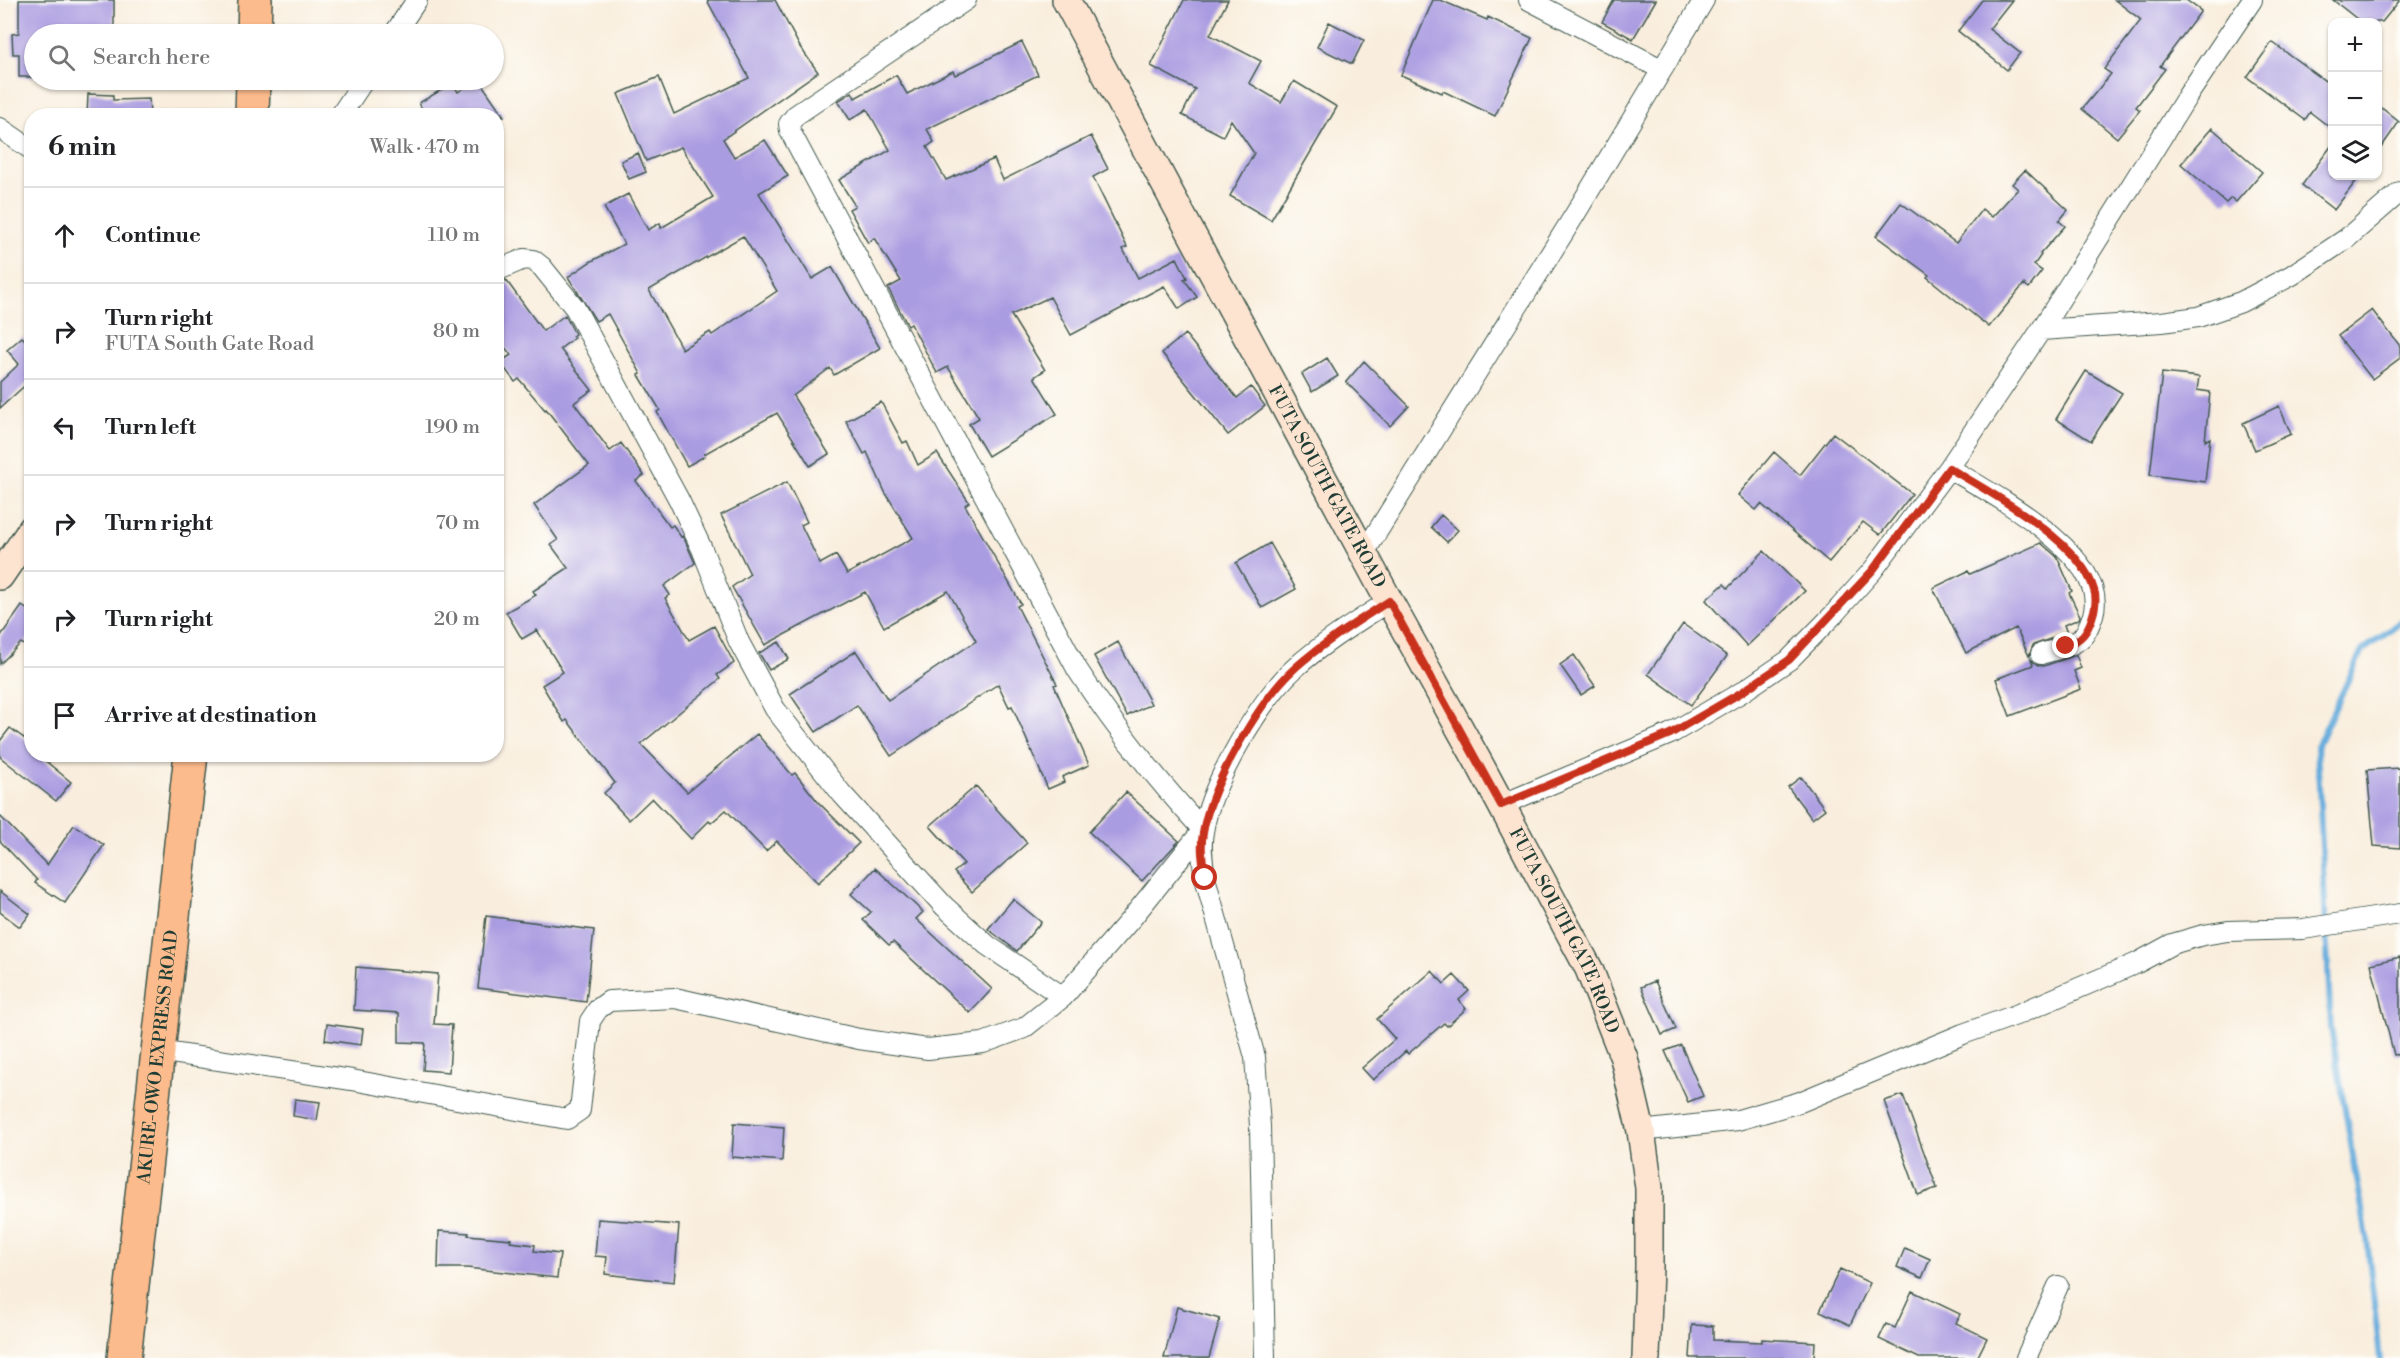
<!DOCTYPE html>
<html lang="en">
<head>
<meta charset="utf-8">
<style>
  body { margin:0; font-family:"Libre Bodoni",serif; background:#f6f6f6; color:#202124 }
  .controls { position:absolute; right:18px; top:18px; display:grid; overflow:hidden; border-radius:12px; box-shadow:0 2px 4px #0004 }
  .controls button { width:54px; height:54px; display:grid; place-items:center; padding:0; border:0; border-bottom:2px solid #e0e0e0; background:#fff; color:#202124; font:30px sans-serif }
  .stop { position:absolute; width:18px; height:18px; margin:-14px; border:4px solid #c8321e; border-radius:50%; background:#fff }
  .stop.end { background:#c8321e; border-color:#fff; box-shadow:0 2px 6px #0008 }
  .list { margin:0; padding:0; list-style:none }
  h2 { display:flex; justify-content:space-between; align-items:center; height:78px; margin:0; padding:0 24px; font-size:26px }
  h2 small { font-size:20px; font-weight:400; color:#757577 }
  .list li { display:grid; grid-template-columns:39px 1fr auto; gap:18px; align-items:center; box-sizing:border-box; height:96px; padding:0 24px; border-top:2px solid #e0e0e0 }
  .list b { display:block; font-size:22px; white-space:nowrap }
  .list p { margin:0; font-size:20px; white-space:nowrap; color:#757577 }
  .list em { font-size:20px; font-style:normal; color:#757577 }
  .icon { flex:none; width:33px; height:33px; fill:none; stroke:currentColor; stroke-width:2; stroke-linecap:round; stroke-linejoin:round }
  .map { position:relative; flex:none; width:2400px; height:1358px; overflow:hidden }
  .search { position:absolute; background:#fff; box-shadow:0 2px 4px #0004; left:24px; top:24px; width:480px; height:66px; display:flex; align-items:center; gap:15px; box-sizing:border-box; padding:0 21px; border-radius:33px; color:#757577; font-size:22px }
  .panel { position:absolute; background:#fff; box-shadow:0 2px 4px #0004; left:24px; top:108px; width:480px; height:654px; border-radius:24px }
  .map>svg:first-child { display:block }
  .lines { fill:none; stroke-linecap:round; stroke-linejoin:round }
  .stream { stroke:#65acdc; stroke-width:6 }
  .building { fill:#aa9ce1; fill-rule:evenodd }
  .minor-casing { stroke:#40584d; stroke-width:22 }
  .secondary-casing { stroke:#40584d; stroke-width:30 }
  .trunk-casing { stroke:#40584d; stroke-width:36 }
  .minor { stroke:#fff; stroke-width:20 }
  .secondary { stroke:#fde4d1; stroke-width:27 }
  .trunk { stroke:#fbbb8c; stroke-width:33 }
  .route { stroke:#c8321e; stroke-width:8 }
  .labels { text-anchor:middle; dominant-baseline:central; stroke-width:4.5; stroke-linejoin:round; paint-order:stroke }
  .street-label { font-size:18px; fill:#1f3d34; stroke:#fdfcf7 }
</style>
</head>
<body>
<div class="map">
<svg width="2400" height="1358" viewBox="0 0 2400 1358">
  <rect width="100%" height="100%" fill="#fdfcf7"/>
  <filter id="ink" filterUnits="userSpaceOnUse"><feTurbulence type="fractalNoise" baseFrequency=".0167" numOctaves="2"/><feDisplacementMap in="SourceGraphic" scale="12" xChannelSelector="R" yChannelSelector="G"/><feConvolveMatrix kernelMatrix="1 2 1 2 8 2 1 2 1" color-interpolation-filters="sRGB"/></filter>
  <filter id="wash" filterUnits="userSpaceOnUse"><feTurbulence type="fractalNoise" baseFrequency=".008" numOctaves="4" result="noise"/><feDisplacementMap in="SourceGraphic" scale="24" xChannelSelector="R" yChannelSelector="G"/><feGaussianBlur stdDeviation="1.35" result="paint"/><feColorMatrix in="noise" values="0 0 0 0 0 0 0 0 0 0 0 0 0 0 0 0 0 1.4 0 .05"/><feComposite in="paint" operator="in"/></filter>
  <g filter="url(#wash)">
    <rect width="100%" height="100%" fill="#f9eedd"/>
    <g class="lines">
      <!-- stream -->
      <path class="stream" d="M 2380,1358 L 2367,1238 L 2331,1028 L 2317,746 L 2362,651 L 2400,622"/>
    </g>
    <g id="blocks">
      <!-- building -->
      <path class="building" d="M 19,0 L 114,0 L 114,34 L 34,34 L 34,77 L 19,77 L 19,54 L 13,54 L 12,34 L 19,33 Z
        M 707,0 L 775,0 L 800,47 L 818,72 L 723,139 L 734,157 L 765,140 L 788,176 L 759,193 L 812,279 L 832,267 L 880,348 L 834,375 L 830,368 L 793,396 L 829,454 L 810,466 L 777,413 L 704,454 L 705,456 L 687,466 L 657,412 L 660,410 L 639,375 L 641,374 L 608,314 L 596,321 L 568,277 L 590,262 L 624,244 L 604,207 L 628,194 L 648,230 L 660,223 L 661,228 L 713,197 L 681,147 L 646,161 L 618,94 L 659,77 L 674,114 L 749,78 ZM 743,236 L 777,291 L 712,335 L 710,332 L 682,349 L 649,290 Z
        M 1184,0 L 1228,0 L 1210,35 L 1261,61 L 1249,83 L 1281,102 L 1294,81 L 1337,107 L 1271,220 L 1230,196 L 1254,153 L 1231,120 L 1223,136 L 1182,115 L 1195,89 L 1151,66 Z
        M 1433,0 L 1440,0 L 1487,20 L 1488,17 L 1532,38 L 1495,116 L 1443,91 L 1442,93 L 1401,75 Z
        M 1614,0 L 1656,0 L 1633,39 L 1602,22 Z
        M 1982,0 L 2012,0 L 1989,29 L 2020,53 L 2007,70 L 1958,31 Z
        M 2115,0 L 2186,0 L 2201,11 L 2160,66 L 2165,69 L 2136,107 L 2140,110 L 2117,138 L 2082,109 L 2111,74 L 2104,69 L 2141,20 Z
        M 2333,0 L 2400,0 L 2382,22 L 2361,22 Z
        M 1329,22 L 1364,40 L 1352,64 L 1317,47 Z
        M 1022,42 L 1038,75 L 927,129 L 934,142 L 927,147 L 946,180 L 994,159 L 1003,180 L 1091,136 L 1108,169 L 1093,177 L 1127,247 L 1123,249 L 1138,278 L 1177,258 L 1187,278 L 1184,279 L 1197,297 L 1179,309 L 1164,286 L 1071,335 L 1050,297 L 1011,315 L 1045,370 L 1034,377 L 1057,414 L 988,456 L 969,424 L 979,418 L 948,367 L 937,373 L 911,324 L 908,326 L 888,288 L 901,281 L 874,238 L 868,243 L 849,209 L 855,206 L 839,180 L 890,150 L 867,109 L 850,120 L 838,101 L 852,92 L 855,98 L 896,75 L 907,94 L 953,71 L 955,75 Z
        M 2272,42 L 2332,86 L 2332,129 L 2310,112 L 2305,120 L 2247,77 Z
        M 476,80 L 479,80 L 504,116 L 426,116 L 419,103 L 453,83 L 458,92 Z
        M 88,94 L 113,95 L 113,100 L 149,99 L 150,116 L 87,116 Z
        M 2378,105 L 2399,122 L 2378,152 Z
        M 2212,128 L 2262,172 L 2236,202 L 2231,198 L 2226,203 L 2181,164 Z
        M 2332,145 L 2332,176 L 2360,176 L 2334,210 L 2302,185 Z
        M 638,153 L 646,172 L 629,179 L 621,161 Z
        M 2025,170 L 2068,210 L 2059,221 L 2065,226 L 2040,254 L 2041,255 L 2034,265 L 2042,271 L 2029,288 L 2024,284 L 1989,327 L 1927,277 L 1929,275 L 1876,236 L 1901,203 L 1956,243 L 1982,209 L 1992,217 L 2018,189 L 2012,184 Z
        M 506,280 L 543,331 L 565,315 L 575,334 L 572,336 L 574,338 L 560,349 L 592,390 L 574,403 L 610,451 L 621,443 L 644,475 L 636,481 L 670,527 L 673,525 L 681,537 L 683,536 L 695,563 L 664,586 L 670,595 L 665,598 L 689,640 L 714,626 L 734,663 L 717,675 L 720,679 L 641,744 L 687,792 L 757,734 L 792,775 L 795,773 L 818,802 L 859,843 L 818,883 L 777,841 L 766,851 L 726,810 L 711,823 L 709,821 L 691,839 L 652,798 L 629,820 L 604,793 L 615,783 L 567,720 L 564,722 L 542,685 L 563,672 L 537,630 L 522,639 L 506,612 L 536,595 L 533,591 L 568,568 L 551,545 L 558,540 L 534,505 L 589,465 L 546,409 L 545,410 L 519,379 L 515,382 L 500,362 L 511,355 L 496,336 L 496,283 Z
        M 2372,310 L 2400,346 L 2400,358 L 2372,379 L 2338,336 Z
        M 1185,334 L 1237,398 L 1251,387 L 1265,406 L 1228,435 L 1162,353 Z
        M 22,337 L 32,347 L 32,379 L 0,408 L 0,382 L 19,364 L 7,350 Z
        M 1327,358 L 1338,376 L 1312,392 L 1302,374 Z
        M 1364,361 L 1409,406 L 1390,426 L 1346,382 Z
        M 2086,371 L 2122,393 L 2091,441 L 2056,419 Z
        M 2162,373 L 2199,377 L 2197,390 L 2210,392 L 2205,441 L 2210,438 L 2205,482 L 2150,475 Z
        M 881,402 L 903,443 L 907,441 L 918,465 L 937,453 L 969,502 L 965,505 L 1021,604 L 1017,606 L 1057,684 L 1054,685 L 1089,765 L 1062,777 L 1064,782 L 1048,789 L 1012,706 L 1009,707 L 998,684 L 891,756 L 857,705 L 816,732 L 790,694 L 856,651 L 888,700 L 976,641 L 948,591 L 884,627 L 865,592 L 765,645 L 732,587 L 750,574 L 721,515 L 787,482 L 807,522 L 801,525 L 820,564 L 836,555 L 847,574 L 913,538 L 885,492 L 867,452 L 864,454 L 846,421 Z
        M 2279,406 L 2291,434 L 2255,450 L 2243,423 Z
        M 1833,433 L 1912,494 L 1880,535 L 1863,522 L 1829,562 L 1761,504 L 1756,510 L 1738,495 L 1774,452 L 1800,475 Z
        M 1441,515 L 1458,530 L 1447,542 L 1431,527 Z
        M 1270,543 L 1296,589 L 1262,608 L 1236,563 Z
        M 2041,543 L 2057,557 L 2072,591 L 2069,593 L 2080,616 L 2079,619 L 2064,625 L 2067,633 L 2033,645 L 2029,656 L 2016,628 L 1966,653 L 1933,588 L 1968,571 L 1970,574 Z
        M 1764,551 L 1805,591 L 1747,646 L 1706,600 L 1724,584 L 1728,588 Z
        M 22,606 L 32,613 L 32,633 L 24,645 L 21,643 L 0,664 L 0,637 Z
        M 1683,624 L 1727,656 L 1691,705 L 1648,674 Z
        M 779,642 L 789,659 L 769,670 L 759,653 Z
        M 1118,642 L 1151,704 L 1127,716 L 1094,656 Z
        M 1574,655 L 1595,686 L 1581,695 L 1560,665 Z
        M 2076,655 L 2081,668 L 2074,671 L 2081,689 L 2010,716 L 1996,679 L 2033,665 L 2031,660 L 2038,665 L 2044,666 Z
        M 10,728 L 32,744 L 32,754 L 37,754 L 71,782 L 56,801 L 0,757 L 0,741 Z
        M 2400,768 L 2400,848 L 2374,846 L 2367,770 Z
        M 1801,777 L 1825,809 L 1812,819 L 1788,787 Z
        M 976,786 L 1027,843 L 972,892 L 954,872 L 964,864 L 930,826 Z
        M 1126,792 L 1179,841 L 1142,881 L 1089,832 Z
        M 0,816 L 47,865 L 74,825 L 104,845 L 65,903 L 35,883 L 37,880 L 0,841 Z
        M 875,868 L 923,912 L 916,919 L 992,989 L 970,1013 L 893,942 L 889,945 L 863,920 L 871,912 L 851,894 Z
        M 0,891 L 30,914 L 20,927 L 0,912 Z
        M 1013,899 L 1041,922 L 1017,951 L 988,929 Z
        M 486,916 L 594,930 L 586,1002 L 478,988 Z
        M 2400,957 L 2400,1054 L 2394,1055 L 2371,964 Z
        M 356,967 L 438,974 L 434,1024 L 452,1025 L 449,1072 L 423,1070 L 425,1043 L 399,1042 L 399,1013 L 354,1010 Z
        M 1432,971 L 1444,984 L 1454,975 L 1469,991 L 1459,1000 L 1466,1009 L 1447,1026 L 1444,1023 L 1408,1054 L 1406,1051 L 1373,1080 L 1362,1068 L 1395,1039 L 1377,1019 Z
        M 1655,981 L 1676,1029 L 1662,1035 L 1641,987 Z
        M 327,1024 L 363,1029 L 361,1045 L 325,1040 Z
        M 1681,1045 L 1703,1096 L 1688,1102 L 1665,1051 Z
        M 1903,1095 L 1937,1188 L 1918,1195 L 1884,1101 Z
        M 295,1099 L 320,1102 L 317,1120 L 293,1116 Z
        M 734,1123 L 784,1127 L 782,1161 L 732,1157 Z
        M 598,1219 L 679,1225 L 674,1282 L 605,1274 L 607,1257 L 595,1256 Z
        M 439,1231 L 469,1233 L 468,1235 L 511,1239 L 510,1242 L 535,1245 L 534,1251 L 560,1254 L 557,1278 L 467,1268 L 438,1268 Z
        M 1905,1248 L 1930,1259 L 1922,1278 L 1897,1267 Z
        M 1840,1269 L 1870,1283 L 1850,1325 L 1820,1311 Z
        M 1912,1291 L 1960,1314 L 1956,1323 L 1987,1338 L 1977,1358 L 1919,1358 L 1879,1339 L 1886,1324 L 1895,1328 Z
        M 1177,1307 L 1220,1319 L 1209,1358 L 1164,1358 Z
        M 1692,1325 L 1713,1326 L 1713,1340 L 1762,1342 L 1762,1339 L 1815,1342 L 1814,1358 L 1690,1358 Z"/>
    </g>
  </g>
  <g filter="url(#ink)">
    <use href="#blocks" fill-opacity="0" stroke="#40584d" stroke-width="1.5"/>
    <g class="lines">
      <!-- minor casing -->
      <g class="minor-casing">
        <path id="minor" d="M 966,0 L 796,115 L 789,124 L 790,131 L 1077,669 C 1114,727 1157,780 1203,830
          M 1529,0 L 1661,69
          M 394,34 L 417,0
          M 340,116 L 364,80
          M 0,128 L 32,150
          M 496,271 L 524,259 L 533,260 L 542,267 L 575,308 L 679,500 L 702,549 L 739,642 L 775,709 L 842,794 L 944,906 L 987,945 L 1063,997
          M 2041,330 L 2162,322 L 2198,317 L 2241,302 L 2292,275 L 2346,239 L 2400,192
          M 1949,468 C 1990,493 2111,556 2093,615 C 2090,623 2087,633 2080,639 C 2071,647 2053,650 2041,654
          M 1364,553 L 1574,216 L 1704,0
          M 1501,805 L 1670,734 L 1742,692 L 1789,660 L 1833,615 L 1873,570 L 1949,468 L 2041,330 L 2188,95 L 2252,0
          M 158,1051 L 352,1080 L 567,1119 L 580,1110 L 590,1021 L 598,1009 L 609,1001 L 675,998 L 859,1039 L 928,1049 L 983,1043 L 1024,1028 L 1063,997 L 1131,919 L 1203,830
          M 1641,1131 L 1738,1120 L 1800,1102 L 1963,1034 L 2016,1015 L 2137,963 L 2172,944 L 2203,935 L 2228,931 L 2303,929 L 2400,914
          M 1265,1358 L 1260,1126 L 1255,1057 L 1205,878 C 1203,862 1200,848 1203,832 C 1210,785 1260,699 1296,667 C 1324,642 1357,622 1389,601
          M 2026,1358 L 2058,1286"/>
      </g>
      <!-- secondary casing -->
      <g class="secondary-casing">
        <g id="secondary">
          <path id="s1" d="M 1066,0 L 1389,601 L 1480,765 L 1589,969 L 1624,1058 L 1641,1131 L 1649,1188 L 1649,1267 L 1646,1358"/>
          <path d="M 0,576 L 32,529"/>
        </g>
      </g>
      <!-- trunk casing -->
      <g class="trunk-casing">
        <g id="trunk">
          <path d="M 254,34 L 255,0"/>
          <path d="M 252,116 L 253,80"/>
          <path id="s2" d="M 124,1358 L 191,754"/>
        </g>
      </g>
      <!-- minor -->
      <use href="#minor" class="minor"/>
      <!-- secondary -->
      <use href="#secondary" class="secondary"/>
      <!-- trunk -->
      <use href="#trunk" class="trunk"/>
    </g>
  </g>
  <g class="lines" filter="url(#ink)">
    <!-- route -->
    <path class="route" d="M 1205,878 C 1203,862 1200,848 1203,833 C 1210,785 1260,699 1296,667 C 1324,642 1357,622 1389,601 L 1501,805 L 1670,734 L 1742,692 L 1789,660 L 1873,570 L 1949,468 C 1991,493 2081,541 2094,590 C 2097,598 2095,610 2092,618 C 2087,633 2081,640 2066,646"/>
  </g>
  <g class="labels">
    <!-- street labels -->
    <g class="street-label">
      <text stroke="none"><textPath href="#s1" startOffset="552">FUTA SOUTH GATE ROAD</textPath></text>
      <text stroke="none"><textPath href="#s1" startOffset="1056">FUTA SOUTH GATE ROAD</textPath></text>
      <text stroke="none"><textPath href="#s2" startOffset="303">AKURE-OWO EXPRESS ROAD</textPath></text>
    </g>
  </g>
</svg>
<div class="controls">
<button>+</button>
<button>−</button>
<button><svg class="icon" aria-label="layers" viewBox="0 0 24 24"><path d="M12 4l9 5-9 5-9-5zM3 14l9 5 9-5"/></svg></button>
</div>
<div class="stop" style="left:1205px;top:878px"></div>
<div class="stop end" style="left:2066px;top:646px"></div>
<div class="search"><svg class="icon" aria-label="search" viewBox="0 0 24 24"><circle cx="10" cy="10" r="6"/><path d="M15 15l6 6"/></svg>Search here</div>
<section class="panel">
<h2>6 min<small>Walk · 470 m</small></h2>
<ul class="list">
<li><svg class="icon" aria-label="ahead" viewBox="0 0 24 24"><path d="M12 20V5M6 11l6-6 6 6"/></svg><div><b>Continue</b></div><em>110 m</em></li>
<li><svg class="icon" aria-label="right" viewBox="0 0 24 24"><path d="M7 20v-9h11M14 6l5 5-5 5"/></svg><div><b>Turn right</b><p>FUTA South Gate Road</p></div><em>80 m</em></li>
<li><svg class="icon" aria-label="left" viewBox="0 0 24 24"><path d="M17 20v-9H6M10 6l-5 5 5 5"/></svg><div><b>Turn left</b></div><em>190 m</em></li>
<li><svg class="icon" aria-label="right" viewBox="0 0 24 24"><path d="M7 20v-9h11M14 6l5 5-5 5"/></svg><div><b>Turn right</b></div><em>70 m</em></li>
<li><svg class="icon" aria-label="right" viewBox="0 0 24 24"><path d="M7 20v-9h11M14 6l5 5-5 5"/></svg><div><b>Turn right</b></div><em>20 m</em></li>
<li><svg class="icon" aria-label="arrive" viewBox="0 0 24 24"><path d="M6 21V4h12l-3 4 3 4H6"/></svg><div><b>Arrive at destination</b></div></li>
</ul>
</section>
</div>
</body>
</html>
